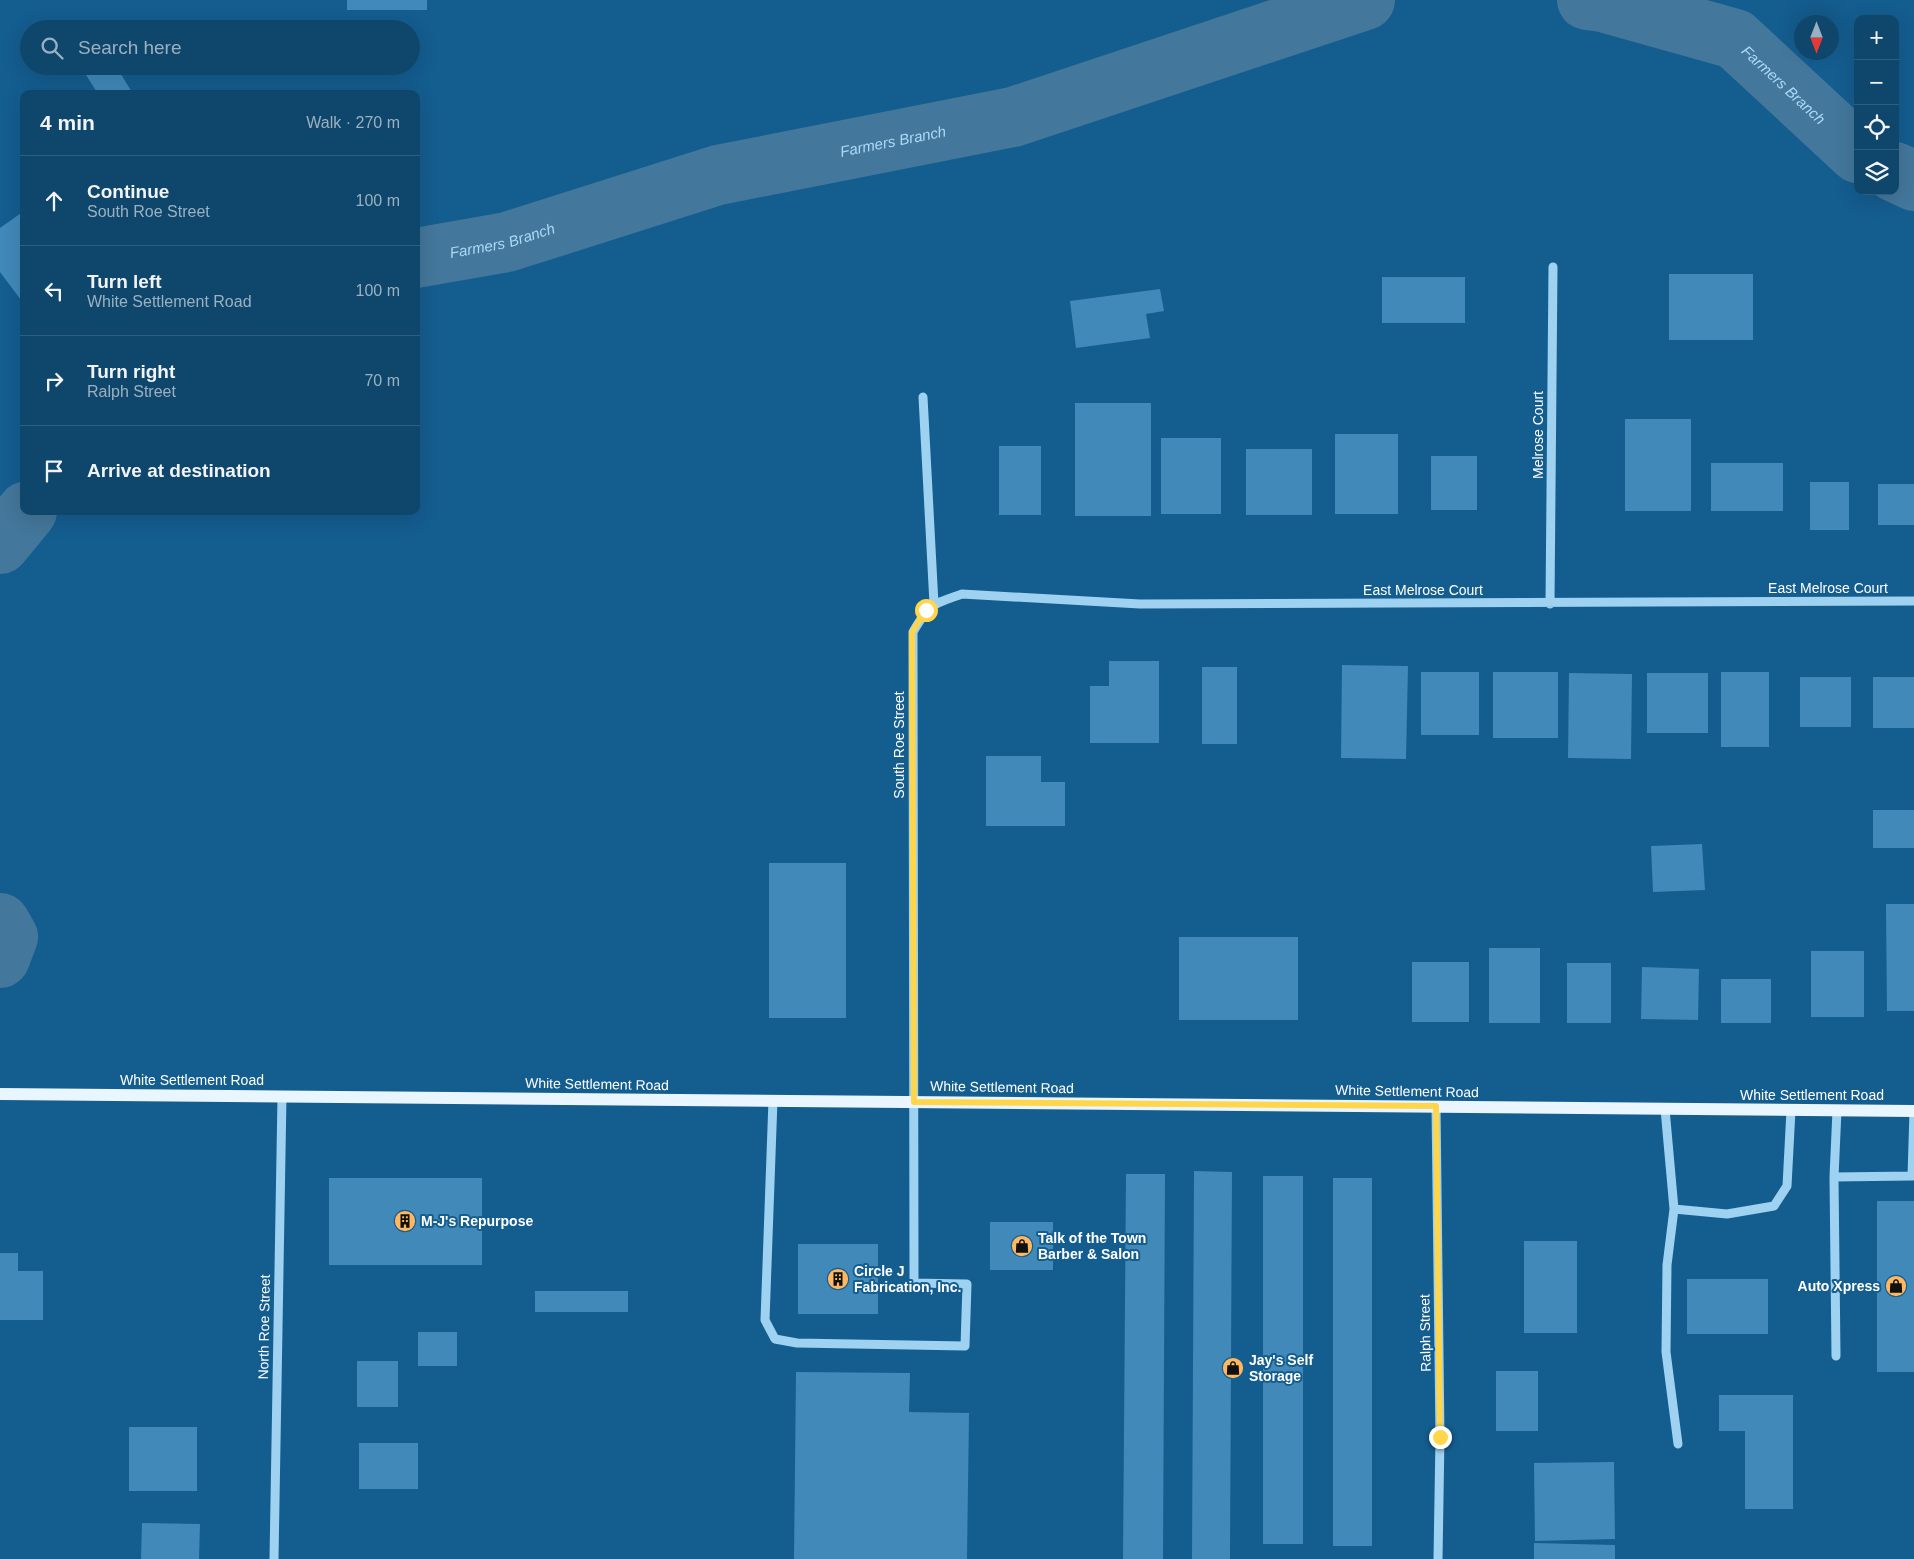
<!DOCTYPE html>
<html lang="en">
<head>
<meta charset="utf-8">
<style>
  body { margin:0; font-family:Helvetica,sans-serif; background:#184d71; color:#f1f3f6 }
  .controls { position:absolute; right:15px; top:15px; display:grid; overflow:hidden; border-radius:10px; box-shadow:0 5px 20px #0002 }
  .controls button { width:45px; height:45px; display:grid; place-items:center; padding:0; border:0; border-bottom:1px solid #2f5e7e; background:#0f466b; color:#f1f3f6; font:25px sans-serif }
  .compass { position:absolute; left:1794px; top:15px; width:45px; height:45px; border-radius:50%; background:#0f466b; box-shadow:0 5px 20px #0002; rotate:180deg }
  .stop { position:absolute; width:15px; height:15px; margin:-11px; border:4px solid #ffd54a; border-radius:50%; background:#fff }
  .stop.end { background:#ffd54a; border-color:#fff; box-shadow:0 1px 5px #0008 }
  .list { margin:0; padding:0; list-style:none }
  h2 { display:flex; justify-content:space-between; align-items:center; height:65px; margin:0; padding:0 20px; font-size:21px }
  h2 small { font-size:16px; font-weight:400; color:#9bb1c1 }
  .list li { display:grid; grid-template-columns:32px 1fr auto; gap:15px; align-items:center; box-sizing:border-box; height:90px; padding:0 20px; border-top:1px solid #2f5e7e }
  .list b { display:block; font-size:19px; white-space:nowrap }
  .list p { margin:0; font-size:16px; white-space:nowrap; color:#9bb1c1 }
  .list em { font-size:16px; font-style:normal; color:#9bb1c1 }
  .icon { flex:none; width:28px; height:28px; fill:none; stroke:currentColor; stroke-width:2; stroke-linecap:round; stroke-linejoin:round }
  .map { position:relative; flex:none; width:1914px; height:1559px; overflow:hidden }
  .search { position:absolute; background:#0f466b; box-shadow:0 5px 20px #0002; left:20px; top:20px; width:400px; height:55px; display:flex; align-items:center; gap:12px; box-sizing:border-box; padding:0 18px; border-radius:28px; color:#9bb1c1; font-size:19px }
  .panel { position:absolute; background:#0f466b; box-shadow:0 5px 20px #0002; left:20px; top:90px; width:400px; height:425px; border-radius:10px }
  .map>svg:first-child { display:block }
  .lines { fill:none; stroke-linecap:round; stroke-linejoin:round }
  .river { stroke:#43779b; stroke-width:60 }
  .building { fill:#4189b9 }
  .minor { stroke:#9fd1f1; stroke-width:9 }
  .major { stroke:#e9f5ff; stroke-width:12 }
  .route { stroke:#ffd54a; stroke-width:6 }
  .labels { text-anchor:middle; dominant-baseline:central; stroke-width:4; stroke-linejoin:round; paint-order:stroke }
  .street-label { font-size:14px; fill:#fff; stroke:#145d8f }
  .poi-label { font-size:14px; font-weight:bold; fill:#fff; stroke:#145d8f; text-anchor:start }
  .water-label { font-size:15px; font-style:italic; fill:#abdaf8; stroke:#145d8f }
</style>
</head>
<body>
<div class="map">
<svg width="1914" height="1559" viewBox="0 0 1914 1559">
  <rect width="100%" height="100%" fill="#145d8f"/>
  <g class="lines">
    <!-- river -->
    <g class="river">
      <path id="s1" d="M 1587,0 L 1603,2 L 1735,39 L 1858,153"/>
      <path d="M 1895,172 L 1914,181"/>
      <path id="s2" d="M 416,258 L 507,242 L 718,175 L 1013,117 L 1365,0"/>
      <path d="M 0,544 L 27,511"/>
      <path d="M 0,923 L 8,937 L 0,958"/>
    </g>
  </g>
  <!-- building -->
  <path class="building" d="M 347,0 L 427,0 L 427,10 L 347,10 Z
    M 100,66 L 116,66 L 133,94 L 98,94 L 86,75 Z
    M 24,211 L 24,304 L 0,272 L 0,228 Z
    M 1669,274 L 1753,274 L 1753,340 L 1669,340 Z
    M 1382,277 L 1465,277 L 1465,323 L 1382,323 Z
    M 1160,289 L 1164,311 L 1146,314 L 1150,338 L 1076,348 L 1070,301 Z
    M 1075,403 L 1151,403 L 1151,516 L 1075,516 Z
    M 1625,419 L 1691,419 L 1691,511 L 1625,511 Z
    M 1335,434 L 1398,434 L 1398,514 L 1335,514 Z
    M 1161,438 L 1221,438 L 1221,514 L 1161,514 Z
    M 999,446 L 1041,446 L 1041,515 L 999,515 Z
    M 1246,449 L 1312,449 L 1312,515 L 1246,515 Z
    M 1431,456 L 1477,456 L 1477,510 L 1431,510 Z
    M 1711,463 L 1783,463 L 1783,511 L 1711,511 Z
    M 1810,482 L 1849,482 L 1849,530 L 1810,530 Z
    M 1878,484 L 1914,484 L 1914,525 L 1878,525 Z
    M 1109,661 L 1159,661 L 1159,743 L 1090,743 L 1090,686 L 1109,686 Z
    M 1342,665 L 1408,666 L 1406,759 L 1341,758 Z
    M 1202,667 L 1237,667 L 1237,744 L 1202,744 Z
    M 1421,672 L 1479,672 L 1479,735 L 1421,735 Z
    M 1493,672 L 1558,672 L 1558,738 L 1493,738 Z
    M 1721,672 L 1769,672 L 1769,747 L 1721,747 Z
    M 1569,673 L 1632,674 L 1631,759 L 1568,758 Z
    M 1647,673 L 1708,673 L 1708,733 L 1647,733 Z
    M 1800,677 L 1851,677 L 1851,727 L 1800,727 Z
    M 1873,677 L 1914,677 L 1914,728 L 1873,728 Z
    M 986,756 L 1041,756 L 1041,782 L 1065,782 L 1065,826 L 986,826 Z
    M 1873,810 L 1914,810 L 1914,848 L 1873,848 Z
    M 1702,844 L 1705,890 L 1653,892 L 1651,846 Z
    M 769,863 L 846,863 L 846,1018 L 769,1018 Z
    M 1886,904 L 1914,904 L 1914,1011 L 1887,1011 Z
    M 1179,937 L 1298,937 L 1298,1020 L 1179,1020 Z
    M 1489,948 L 1540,948 L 1540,1023 L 1489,1023 Z
    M 1811,951 L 1864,951 L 1864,1017 L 1811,1017 Z
    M 1412,962 L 1469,962 L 1469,1022 L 1412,1022 Z
    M 1567,963 L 1611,963 L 1611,1023 L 1567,1023 Z
    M 1642,967 L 1699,969 L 1698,1020 L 1641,1019 Z
    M 1721,979 L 1771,979 L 1771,1023 L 1721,1023 Z
    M 1194,1171 L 1232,1172 L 1230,1559 L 1192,1559 Z
    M 1126,1174 L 1165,1174 L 1163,1559 L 1123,1559 Z
    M 1263,1176 L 1303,1176 L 1303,1544 L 1263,1544 Z
    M 329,1178 L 482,1178 L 482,1265 L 329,1265 Z
    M 1333,1178 L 1372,1178 L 1372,1546 L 1333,1546 Z
    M 1877,1201 L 1914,1201 L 1914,1372 L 1877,1372 Z
    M 990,1222 L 1053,1222 L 1053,1270 L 990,1270 Z
    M 1524,1241 L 1577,1241 L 1577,1333 L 1524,1333 Z
    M 798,1244 L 878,1244 L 878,1314 L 798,1314 Z
    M 0,1253 L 18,1253 L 18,1271 L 43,1271 L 43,1320 L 0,1320 Z
    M 1687,1279 L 1768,1279 L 1768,1334 L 1687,1334 Z
    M 535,1291 L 628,1291 L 628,1312 L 535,1312 Z
    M 418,1332 L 457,1332 L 457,1366 L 418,1366 Z
    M 357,1361 L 398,1361 L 398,1407 L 357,1407 Z
    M 1496,1371 L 1538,1371 L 1538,1431 L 1496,1431 Z
    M 796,1372 L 910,1373 L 909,1412 L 969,1413 L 967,1559 L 794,1559 Z
    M 1719,1395 L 1793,1395 L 1793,1509 L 1745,1509 L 1745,1431 L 1719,1431 Z
    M 129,1427 L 197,1427 L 197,1491 L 129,1491 Z
    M 359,1443 L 418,1443 L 418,1489 L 359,1489 Z
    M 1614,1462 L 1615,1539 L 1535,1541 L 1534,1463 Z
    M 142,1523 L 200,1524 L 199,1559 L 141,1559 Z
    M 1534,1543 L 1615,1545 L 1615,1559 L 1534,1559 Z"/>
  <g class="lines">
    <!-- minor -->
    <path class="minor" d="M 923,397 L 934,604
      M 1550,604 L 1553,267
      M 773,1100 L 765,1320 L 775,1339 L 797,1343 L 965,1346 L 967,1284 L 914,1283 L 913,632 C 930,603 931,605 962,594 L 1140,604 L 1914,601
      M 1436,1106 L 1440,1437 L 1438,1559
      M 1665,1109 L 1674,1209 L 1667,1265 L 1666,1352 L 1678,1444
      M 1837,1110 L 1834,1177 L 1912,1176 L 1914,1111
      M 1834,1177 L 1836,1356
      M 1674,1209 L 1727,1214 L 1774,1206 L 1787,1186 L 1791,1110
      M 274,1559 L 282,1096"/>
    <!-- major -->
    <path class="major" d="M 0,1094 L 1914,1111"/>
  </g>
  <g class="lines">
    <!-- route -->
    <path class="route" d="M 926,610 L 912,632 L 914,1102 L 1436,1106 L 1440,1437"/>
  </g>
  <!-- icons -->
  <defs>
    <g id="building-disc" transform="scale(1.125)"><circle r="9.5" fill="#ffb85f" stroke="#145d8f"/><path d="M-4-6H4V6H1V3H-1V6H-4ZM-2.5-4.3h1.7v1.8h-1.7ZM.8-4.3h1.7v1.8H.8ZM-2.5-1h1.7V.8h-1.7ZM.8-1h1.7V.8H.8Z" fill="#111"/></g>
    <g id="shop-disc" transform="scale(1.125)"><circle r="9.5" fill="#ffb85f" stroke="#145d8f"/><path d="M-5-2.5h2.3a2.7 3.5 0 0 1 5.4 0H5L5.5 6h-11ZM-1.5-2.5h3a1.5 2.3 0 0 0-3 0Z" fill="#111"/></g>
  </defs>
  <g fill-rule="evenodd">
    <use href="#building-disc" x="405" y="1221"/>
    <use href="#shop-disc" x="1022" y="1246"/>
    <use href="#building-disc" x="838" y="1279"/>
    <use href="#shop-disc" x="1896" y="1286"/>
    <use href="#shop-disc" x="1233" y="1368"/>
  </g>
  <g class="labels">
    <!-- street labels -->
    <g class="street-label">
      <text transform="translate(1538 435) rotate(-90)">Melrose Court</text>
      <text x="1828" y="588">East Melrose Court</text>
      <text x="1423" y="590">East Melrose Court</text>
      <text transform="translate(899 745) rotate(-90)">South Roe Street</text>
      <text x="192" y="1080">White Settlement Road</text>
      <text transform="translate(597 1084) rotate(1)">White Settlement Road</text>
      <text transform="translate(1002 1087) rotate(1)">White Settlement Road</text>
      <text transform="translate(1407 1091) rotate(1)">White Settlement Road</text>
      <text x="1812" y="1095">White Settlement Road</text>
      <text transform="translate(264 1327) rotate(-89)">North Roe Street</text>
      <text transform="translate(1425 1333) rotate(-91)">Ralph Street</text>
    </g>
    <!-- poi labels -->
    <g class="poi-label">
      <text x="421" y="1221">M-J's Repurpose</text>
      <text x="1038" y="1238">Talk of the Town<tspan x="1038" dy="16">Barber &amp; Salon</tspan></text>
      <text x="854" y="1271">Circle J<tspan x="854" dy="16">Fabrication, Inc.</tspan></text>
      <text x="1880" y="1286" text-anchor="end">Auto Xpress</text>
      <text x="1249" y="1360">Jay's Self<tspan x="1249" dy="16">Storage</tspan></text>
    </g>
    <!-- water labels -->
    <g class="water-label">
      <text stroke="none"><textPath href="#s1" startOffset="220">Farmers Branch</textPath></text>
      <text stroke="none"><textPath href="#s2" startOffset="492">Farmers Branch</textPath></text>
      <text stroke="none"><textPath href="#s2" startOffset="88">Farmers Branch</textPath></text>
    </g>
  </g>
</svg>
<div class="controls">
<button>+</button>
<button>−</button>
<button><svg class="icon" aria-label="locate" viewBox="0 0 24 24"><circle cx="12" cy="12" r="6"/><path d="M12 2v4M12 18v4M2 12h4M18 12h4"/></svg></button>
<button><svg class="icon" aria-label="layers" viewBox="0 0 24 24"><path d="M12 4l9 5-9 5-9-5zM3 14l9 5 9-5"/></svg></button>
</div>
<svg class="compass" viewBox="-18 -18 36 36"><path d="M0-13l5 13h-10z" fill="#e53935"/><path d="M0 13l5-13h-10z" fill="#9bb1c1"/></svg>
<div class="stop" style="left:926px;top:610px"></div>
<div class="stop end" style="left:1440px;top:1437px"></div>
<div class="search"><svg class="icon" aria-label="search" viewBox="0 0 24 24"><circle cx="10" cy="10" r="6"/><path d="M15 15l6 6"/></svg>Search here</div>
<section class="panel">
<h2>4 min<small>Walk · 270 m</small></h2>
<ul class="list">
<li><svg class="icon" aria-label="ahead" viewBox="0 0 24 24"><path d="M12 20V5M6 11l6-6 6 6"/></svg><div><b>Continue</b><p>South Roe Street</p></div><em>100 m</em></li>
<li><svg class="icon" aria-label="left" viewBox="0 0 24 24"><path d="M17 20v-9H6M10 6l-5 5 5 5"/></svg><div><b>Turn left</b><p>White Settlement Road</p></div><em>100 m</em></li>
<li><svg class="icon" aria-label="right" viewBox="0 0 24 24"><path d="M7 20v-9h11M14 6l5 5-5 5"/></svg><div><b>Turn right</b><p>Ralph Street</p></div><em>70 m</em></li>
<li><svg class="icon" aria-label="arrive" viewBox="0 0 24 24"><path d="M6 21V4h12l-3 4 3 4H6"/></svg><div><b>Arrive at destination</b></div></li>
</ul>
</section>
</div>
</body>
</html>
